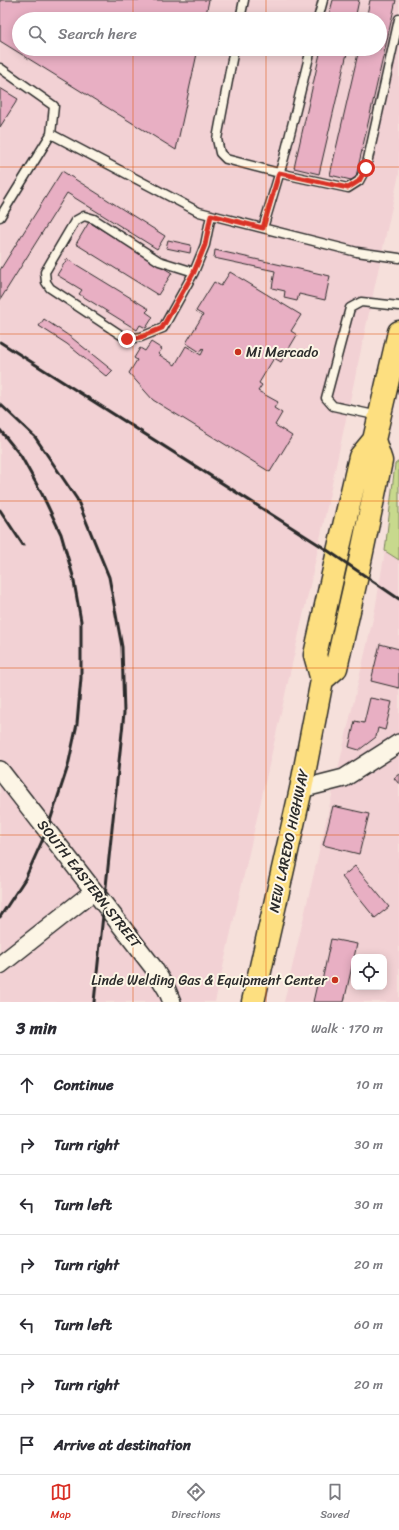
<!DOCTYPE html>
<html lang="en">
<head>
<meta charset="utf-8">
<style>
  body { margin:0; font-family:Sriracha,sans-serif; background:#f7f7f7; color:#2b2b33 }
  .controls { position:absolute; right:12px; bottom:12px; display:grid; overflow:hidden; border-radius:8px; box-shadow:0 2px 10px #0003 }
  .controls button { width:36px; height:36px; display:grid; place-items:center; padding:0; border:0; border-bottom:1px solid #e1e1e2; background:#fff; color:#2b2b33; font:20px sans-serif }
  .stop { position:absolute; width:12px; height:12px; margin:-9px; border:3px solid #d93025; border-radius:50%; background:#fff }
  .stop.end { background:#d93025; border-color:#fff; box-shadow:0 1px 4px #0008 }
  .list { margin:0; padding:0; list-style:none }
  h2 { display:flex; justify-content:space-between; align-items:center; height:52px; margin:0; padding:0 16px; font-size:17px }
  h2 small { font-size:13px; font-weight:400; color:#7c7c81 }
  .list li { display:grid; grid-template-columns:26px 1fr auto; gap:12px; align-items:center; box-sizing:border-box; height:60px; padding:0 16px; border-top:1px solid #e1e1e2 }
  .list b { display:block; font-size:15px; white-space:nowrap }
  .list em { font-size:13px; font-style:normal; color:#7c7c81 }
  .icon { flex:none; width:22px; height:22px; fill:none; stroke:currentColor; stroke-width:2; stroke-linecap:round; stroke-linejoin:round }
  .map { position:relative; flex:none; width:399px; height:1002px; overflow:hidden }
  .search { position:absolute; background:#fff; box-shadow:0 2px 10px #0003; left:12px; right:12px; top:12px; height:44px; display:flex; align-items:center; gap:10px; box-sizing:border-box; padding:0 14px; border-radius:22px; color:#7c7c81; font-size:15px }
  .sheet { height:472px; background:#fff }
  nav { display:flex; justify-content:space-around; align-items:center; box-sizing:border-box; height:56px; border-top:1px solid #e1e1e2; background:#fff; font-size:11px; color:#7c7c81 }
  nav a { display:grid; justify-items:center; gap:2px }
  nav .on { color:#d93025 }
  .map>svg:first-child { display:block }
  .built { fill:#f2d1d4; fill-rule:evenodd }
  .green { fill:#c8d98d; stroke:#7a825c }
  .building { fill:#e8afc3; stroke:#2b2b2b }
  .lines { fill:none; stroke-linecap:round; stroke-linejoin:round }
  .lane-casing { stroke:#2b2b2b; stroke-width:11 }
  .street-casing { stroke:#2b2b2b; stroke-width:20 }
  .primary-casing { stroke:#2b2b2b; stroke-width:25 }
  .lane { stroke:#fcf5e5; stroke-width:8 }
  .street { stroke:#fcf5e5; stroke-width:17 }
  .primary { stroke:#fddf80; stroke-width:22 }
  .rail { stroke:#2b2b2b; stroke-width:3 }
  .route { stroke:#d93025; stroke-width:5 }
  .grid { fill:none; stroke:#df570e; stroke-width:1; stroke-opacity:0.55 }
  .poi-dot { fill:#c8321e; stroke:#fcf5e5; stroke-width:1.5 }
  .labels { text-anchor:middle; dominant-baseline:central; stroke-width:4; stroke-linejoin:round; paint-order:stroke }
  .poi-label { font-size:14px; fill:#2b2b2b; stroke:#fcf5e5; text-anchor:start }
  .street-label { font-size:14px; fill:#2b2b2b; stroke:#fcf5e5 }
</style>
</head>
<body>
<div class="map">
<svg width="399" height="1002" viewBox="0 0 399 1002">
  <rect width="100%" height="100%" fill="#f6e0db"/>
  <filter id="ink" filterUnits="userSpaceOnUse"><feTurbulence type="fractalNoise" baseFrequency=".025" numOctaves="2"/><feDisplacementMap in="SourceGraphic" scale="8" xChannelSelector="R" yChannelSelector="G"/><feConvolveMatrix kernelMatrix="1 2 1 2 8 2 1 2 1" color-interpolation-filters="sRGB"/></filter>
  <g filter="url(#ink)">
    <!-- built -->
    <path class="built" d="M 0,0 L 399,0 L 399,174 L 311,581 L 215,1002 L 0,1002 ZM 19,19 L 380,19 L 380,49 L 19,49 Z
      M 385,551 L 399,560 L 399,1002 L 284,1002 L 375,610 ZM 354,957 L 384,957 L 384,987 L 354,987 Z"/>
    <!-- green -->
    <path class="green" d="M 399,461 L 399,560 L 385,551 L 395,464 Z"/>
    <!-- building -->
    <path class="building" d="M 0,0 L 209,0 L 205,19 L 19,19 L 19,49 L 198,49 L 176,150 L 0,41 Z
      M 333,0 L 359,0 L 355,19 L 328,19 Z
      M 370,0 L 396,0 L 355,181 L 330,175 L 359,49 L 380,49 L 380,19 L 366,19 Z
      M 321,49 L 348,49 L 319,174 L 294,168 Z
      M 0,88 L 18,99 L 0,127 Z
      M 62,171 L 165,236 L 157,249 L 67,193 L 0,300 L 0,270 Z
      M 89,222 L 172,273 L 158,295 L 76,244 Z
      M 168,240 L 191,245 L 190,253 L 166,248 Z
      M 215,250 L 330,276 L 325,300 L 299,294 L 297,301 L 284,298 L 285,291 L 272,288 L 275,271 L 214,258 Z
      M 67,259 L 149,309 L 146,312 L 153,317 L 146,328 L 140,325 L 137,330 L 79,294 L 82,290 L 57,275 Z
      M 230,272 L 301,315 L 291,331 L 297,335 L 281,362 L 274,358 L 259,383 L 262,385 L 258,391 L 278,402 L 274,408 L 282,413 L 275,425 L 292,436 L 270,472 L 153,400 L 129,373 L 137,360 L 134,358 L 140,348 L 145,351 L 151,342 L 162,349 L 158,354 L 175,365 L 186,346 L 201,355 L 204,349 L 203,348 L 200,352 L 186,343 L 203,315 L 196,311 L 214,282 L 221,286 Z
      M 44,319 L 72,338 L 113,371 L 107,377 L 67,344 L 39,326 Z
      M 380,644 L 399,649 L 399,688 L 371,681 Z
      M 370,698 L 392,702 L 385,730 L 378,728 L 376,737 L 359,750 L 349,747 L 355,721 L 364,723 Z
      M 399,774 L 399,784 L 394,778 Z
      M 333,806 L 369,814 L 359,854 L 323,845 Z
      M 355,866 L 389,907 L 375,918 L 342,877 Z
      M 331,939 L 357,944 L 344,1002 L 313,1002 L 318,980 L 322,981 Z"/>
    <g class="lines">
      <!-- lane casing -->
      <g class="lane-casing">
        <path id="lane" d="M 240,19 L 244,0
          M 318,19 L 323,0
          M 234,49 L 217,139 L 220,153 L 226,159 L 279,173 L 348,188 L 359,181 L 366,168 L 399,19
          M 0,68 L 54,106 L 51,134 L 199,212 L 357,252 L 399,258
          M 0,217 L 51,134
          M 263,228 L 284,158 L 311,49
          M 194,272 L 159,261 L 94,219 L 84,216 L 75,221 L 45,272 L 46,282 L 50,288 L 127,339 L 141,337 L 163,328 L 194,272 L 205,245 L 211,215
          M 379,416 L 333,406 L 326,398 L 350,308 L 361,302 L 399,306"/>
      </g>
      <!-- street casing -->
      <g class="street-casing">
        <path id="street" d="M 0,770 L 153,967 L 167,990 L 172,1002
          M 301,789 L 344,778 L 399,743
          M 0,965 L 94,891"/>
      </g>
      <!-- primary casing -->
      <g class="primary-casing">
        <path id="primary" d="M 322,680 L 336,668 L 358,571 L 381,461 L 374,440
          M 253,1002 L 301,789 L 322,680 L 315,655 L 337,556 L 360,457 L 374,440 L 399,332"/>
      </g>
      <!-- lane -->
      <use href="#lane" class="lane"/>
      <!-- street -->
      <use href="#street" class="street"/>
      <!-- primary -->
      <use href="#primary" class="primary"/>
      <!-- rail -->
      <path class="rail" d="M 0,342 L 321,546 L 399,599
        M 0,404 L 35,437 L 77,499 L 109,577 L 122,647 L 124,713 L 94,1002
        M 0,430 L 21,456 L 42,494 L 61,534 L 73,576 L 81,621 L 81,678 L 77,724 L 68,766 L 47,830 L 25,879 L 0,917
        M 0,510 L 23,545"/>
    </g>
  </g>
  <g class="lines" filter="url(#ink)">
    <!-- route -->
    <path class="route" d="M 127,339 L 141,337 L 162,328 L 194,272 L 205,245 L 211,215 L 263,228 L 279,173 L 348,188 L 359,181 L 366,168"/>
  </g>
  <!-- grid -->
  <path class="grid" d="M 133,0 L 133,19M 266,0 L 266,19M 133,49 L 133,1002M 266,49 L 266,1002M 0,167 L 399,167M 0,334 L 399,334M 0,501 L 399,501M 0,668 L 399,668M 0,835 L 399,835"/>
  <!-- markers -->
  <g class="poi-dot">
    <circle cx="238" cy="352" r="4"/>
    <circle cx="335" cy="980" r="4"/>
  </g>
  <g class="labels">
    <!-- poi labels -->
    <g class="poi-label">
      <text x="246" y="352">Mi Mercado</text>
      <text x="327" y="980" text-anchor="end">Linde Welding Gas &amp; Equipment Center</text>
    </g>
    <!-- street labels -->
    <g class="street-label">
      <text transform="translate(289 841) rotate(-78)">NEW LAREDO HIGHWAY</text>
      <text transform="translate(89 884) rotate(52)">SOUTH EASTERN STREET</text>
    </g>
  </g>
</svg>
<div class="controls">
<button><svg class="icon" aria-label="locate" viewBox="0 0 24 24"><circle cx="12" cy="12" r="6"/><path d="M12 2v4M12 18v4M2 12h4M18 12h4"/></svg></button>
</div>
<div class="stop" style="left:366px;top:168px"></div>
<div class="stop end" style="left:127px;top:339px"></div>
<div class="search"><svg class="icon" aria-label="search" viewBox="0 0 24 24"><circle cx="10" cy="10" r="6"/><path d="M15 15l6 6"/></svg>Search here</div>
</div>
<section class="sheet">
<h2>3 min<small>Walk · 170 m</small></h2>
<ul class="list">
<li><svg class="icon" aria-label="ahead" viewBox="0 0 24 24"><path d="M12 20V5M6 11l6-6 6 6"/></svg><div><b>Continue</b></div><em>10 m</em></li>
<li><svg class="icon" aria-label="right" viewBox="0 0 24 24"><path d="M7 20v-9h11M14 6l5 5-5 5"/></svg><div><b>Turn right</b></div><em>30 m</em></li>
<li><svg class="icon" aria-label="left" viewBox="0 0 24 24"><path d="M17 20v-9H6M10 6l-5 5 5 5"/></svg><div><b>Turn left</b></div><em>30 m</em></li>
<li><svg class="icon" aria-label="right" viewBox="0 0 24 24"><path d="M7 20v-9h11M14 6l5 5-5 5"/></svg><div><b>Turn right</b></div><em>20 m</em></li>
<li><svg class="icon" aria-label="left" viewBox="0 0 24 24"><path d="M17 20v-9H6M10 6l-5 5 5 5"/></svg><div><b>Turn left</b></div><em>60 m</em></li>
<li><svg class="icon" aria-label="right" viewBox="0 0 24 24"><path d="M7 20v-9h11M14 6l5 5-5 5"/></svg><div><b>Turn right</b></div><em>20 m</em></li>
<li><svg class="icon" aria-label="arrive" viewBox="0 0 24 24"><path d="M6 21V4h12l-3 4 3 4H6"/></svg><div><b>Arrive at destination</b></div></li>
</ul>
</section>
<nav>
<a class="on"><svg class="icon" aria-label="map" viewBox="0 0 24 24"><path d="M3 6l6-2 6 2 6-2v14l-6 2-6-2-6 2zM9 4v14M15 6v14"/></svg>Map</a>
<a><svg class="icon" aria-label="directions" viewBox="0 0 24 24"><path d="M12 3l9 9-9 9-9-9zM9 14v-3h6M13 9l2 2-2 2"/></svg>Directions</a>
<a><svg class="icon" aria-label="saved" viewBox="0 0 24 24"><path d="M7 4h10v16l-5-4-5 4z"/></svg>Saved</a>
</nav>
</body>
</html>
